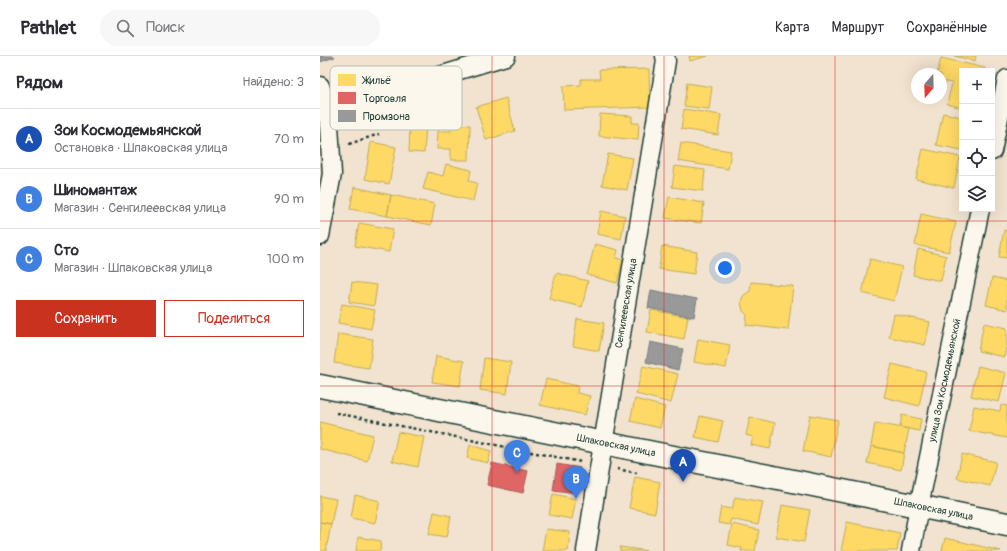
<!DOCTYPE html>
<html lang="ru">
<head>
<meta charset="utf-8">
<style>
  body { margin:0; font-family:Pangolin,sans-serif; background:#f7f7f7; color:#2b2b33 }
  .controls { position:absolute; right:12px; top:12px; display:grid; overflow:hidden; border-radius:0px; box-shadow:0 4px 16px #0002 }
  .controls button { width:36px; height:36px; display:grid; place-items:center; padding:0; border:0; border-bottom:1px solid #e1e1e2; background:#fff; color:#2b2b33; font:20px sans-serif }
  .compass { position:absolute; left:591px; top:12px; width:36px; height:36px; border-radius:50%; background:#fff; box-shadow:0 4px 16px #0002; rotate:199deg }
  .you { position:absolute; left:405px; top:212px; width:14px; height:14px; margin:-10px; border:3px solid #fff; border-radius:50%; background:#1a73e8; box-shadow:0 0 0 6px #1a73e833 }
  .badge { display:grid; place-items:center; width:26px; height:26px; border-radius:50%; background:#c8321e; color:#fff; font-size:13px; font-weight:700 }
  .pin { position:absolute; translate:-50% -33px; filter:drop-shadow(0 1px 2px #0008) }
  .pin::after { content:''; position:absolute; top:21px; width:14px; height:12px; background:inherit; clip-path:polygon(0 0,100% 0,50% 100%) }
  .list { margin:0; padding:0; list-style:none }
  h2 { display:flex; justify-content:space-between; align-items:center; height:52px; margin:0; padding:0 16px; font-size:17px }
  h2 small { font-size:13px; font-weight:400; color:#7c7c81 }
  .list li { display:grid; grid-template-columns:26px 1fr auto; gap:12px; align-items:center; box-sizing:border-box; height:60px; padding:0 16px; border-top:1px solid #e1e1e2 }
  .list b { display:block; font-size:15px; white-space:nowrap }
  .list p { margin:0; font-size:13px; white-space:nowrap; color:#7c7c81 }
  .list em { font-size:13px; font-style:normal; color:#7c7c81 }
  .actions { display:flex; gap:8px; padding:12px 16px }
  .actions a { flex:1; padding:9px 0; border:1px solid #c8321e; border-radius:0px; text-align:center; font-size:14px; color:#c8321e }
  .actions .main { background:#c8321e; color:#fff }
  .icon { flex:none; width:22px; height:22px; fill:none; stroke:currentColor; stroke-width:2; stroke-linecap:round; stroke-linejoin:round }
  .map { position:relative; flex:none; width:687px; height:495px; overflow:hidden }
  header { display:flex; align-items:center; gap:24px; box-sizing:border-box; height:56px; padding:0 20px; background:#fff; border-bottom:1px solid #e1e1e2 }
  header strong { font-size:19px }
  nav { display:flex; gap:22px; margin-inline-start:auto; font-size:14px }
  .search { width:280px; height:36px; background:#f7f7f7; display:flex; align-items:center; gap:10px; box-sizing:border-box; padding:0 14px; border-radius:22px; color:#7c7c81; font-size:15px }
  main { display:flex }
  aside { flex:1; background:#fff }
  .map>svg:first-child { display:block }
  .homes { fill:#ffd966; stroke:#bcaa57 }
  .shops { fill:#e06666; stroke:#a65a57 }
  .industry { fill:#999; stroke:#747d7b }
  .lines { fill:none; stroke-linecap:round; stroke-linejoin:round }
  .minor-casing { stroke:#1f3d34; stroke-width:21 }
  .secondary-casing { stroke:#1f3d34; stroke-width:25 }
  .path { stroke:#1f3d34; stroke-width:2.5; stroke-dasharray:3 3; stroke-linecap:butt }
  .minor { stroke:#fbf7ec; stroke-width:18 }
  .secondary { stroke:#fbf7ec; stroke-width:22 }
  .grid { fill:none; stroke:#d62828; stroke-width:1; stroke-opacity:0.55 }
  .labels { text-anchor:middle; dominant-baseline:central; stroke-width:4; stroke-linejoin:round; paint-order:stroke }
  .street-label { font-size:10px; fill:#1f3d34; stroke:#fbf7ec }
  .key { fill:#fbf7ec; stroke:#b9bfb5; stroke-width:1 }
  .key-label { font-size:11px; fill:#1f3d34 }
</style>
</head>
<body>
<header>
<strong>Pathlet</strong>
<div class="search"><svg class="icon" aria-label="search" viewBox="0 0 24 24"><circle cx="10" cy="10" r="6"/><path d="M15 15l6 6"/></svg>Поиск</div>
<nav><a>Карта</a><a>Маршрут</a><a>Сохранённые</a></nav>
</header>
<main>
<aside>
<h2>Рядом<small>Найдено: 3</small></h2>
<ul class="list">
<li><span class="badge" style="background:#1a4fb4">A</span><div><b>Зои Космодемьянской</b><p>Остановка · Шпаковская улица</p></div><em>70 m</em></li>
<li><span class="badge" style="background:#3f7fe0">B</span><div><b>Шиномантаж</b><p>Магазин · Сенгилеевская улица</p></div><em>90 m</em></li>
<li><span class="badge" style="background:#3f7fe0">C</span><div><b>Сто</b><p>Магазин · Шпаковская улица</p></div><em>100 m</em></li>
</ul>
<div class="actions"><a class="main">Сохранить</a><a>Поделиться</a></div>
</aside>
<div class="map">
<svg width="687" height="495" viewBox="0 0 687 495">
  <rect width="100%" height="100%" fill="#f2e3d0"/>
  <filter id="ink" filterUnits="userSpaceOnUse"><feTurbulence type="fractalNoise" baseFrequency=".025" numOctaves="2"/><feDisplacementMap in="SourceGraphic" scale="8" xChannelSelector="R" yChannelSelector="G"/><feConvolveMatrix kernelMatrix="1 2 1 2 8 2 1 2 1" color-interpolation-filters="sRGB"/></filter>
  <g filter="url(#ink)">
    <!-- homes -->
    <path class="homes" d="M 369,0 L 388,0 L 370,5 Z
      M 634,0 L 656,0 L 655,5 Z
      M 621,2 L 665,12 L 664,15 L 642,15 L 642,52 L 627,48 L 632,27 L 621,25 L 621,18 L 617,18 Z
      M 329,13 L 330,51 L 244,54 L 243,30 L 261,29 L 261,23 L 280,23 L 279,14 Z
      M 367,27 L 392,31 L 389,53 L 364,50 Z
      M 186,42 L 195,75 L 166,84 L 156,51 Z
      M 364,53 L 401,59 L 398,79 L 361,73 Z
      M 623,57 L 642,61 L 642,94 L 616,89 Z
      M 280,58 L 312,60 L 312,67 L 319,67 L 318,84 L 279,80 Z
      M 90,69 L 106,70 L 104,97 L 89,96 Z
      M 131,69 L 150,69 L 149,104 L 131,104 L 131,93 L 117,93 L 118,75 L 131,75 Z
      M 51,86 L 76,91 L 69,128 L 45,123 Z
      M 361,87 L 411,95 L 408,113 L 358,105 Z
      M 603,93 L 640,101 L 634,132 L 596,123 Z
      M 288,98 L 313,102 L 307,134 L 282,129 Z
      M 126,108 L 151,114 L 149,125 L 157,127 L 153,145 L 103,133 L 108,116 L 123,120 Z
      M 355,110 L 385,114 L 383,135 L 352,131 Z
      M 34,131 L 71,139 L 67,160 L 30,153 Z
      M 71,139 L 115,148 L 111,169 L 67,160 Z
      M 349,141 L 384,147 L 381,167 L 345,162 Z
      M 281,155 L 305,160 L 301,183 L 277,178 Z
      M 601,158 L 636,166 L 629,196 L 595,189 Z
      M 39,167 L 73,173 L 69,196 L 35,190 Z
      M 684,174 L 687,175 L 687,202 L 679,201 Z
      M 275,188 L 298,194 L 296,202 L 303,204 L 297,227 L 267,219 Z
      M 342,190 L 377,196 L 374,218 L 339,213 Z
      M 598,193 L 626,200 L 621,225 L 593,219 Z
      M 550,203 L 582,211 L 574,245 L 542,237 Z
      M 236,217 L 268,225 L 262,251 L 229,243 Z
      M 672,222 L 687,225 L 687,254 L 666,249 Z
      M 32,226 L 57,229 L 54,250 L 29,246 Z
      M 431,226 L 473,230 L 468,274 L 426,269 L 427,259 L 423,255 L 421,246 L 423,240 L 430,235 Z
      M 22,248 L 55,254 L 51,273 L 18,267 Z
      M 331,254 L 368,261 L 364,283 L 327,276 Z
      M 574,258 L 610,266 L 605,289 L 569,281 Z
      M 257,263 L 284,267 L 279,295 L 253,290 Z
      M 664,267 L 687,272 L 687,287 L 684,301 L 658,295 Z
      M 18,278 L 53,283 L 49,312 L 14,307 Z
      M 378,283 L 410,289 L 406,312 L 374,306 Z
      M 116,300 L 144,305 L 140,330 L 112,326 Z
      M 164,302 L 191,306 L 187,338 L 160,334 Z
      M 572,308 L 606,316 L 599,350 L 564,341 Z
      M 323,310 L 358,318 L 351,347 L 316,338 Z
      M 658,310 L 686,317 L 679,346 L 651,340 Z
      M 226,323 L 258,330 L 257,337 L 270,340 L 265,359 L 220,349 Z
      M 315,343 L 345,351 L 340,372 L 310,365 Z
      M 681,349 L 687,350 L 687,382 L 649,375 L 654,350 L 680,355 Z
      M 490,359 L 518,364 L 511,401 L 483,395 Z
      M 582,359 L 601,363 L 599,375 L 580,371 Z
      M 380,360 L 403,365 L 398,386 L 375,381 Z
      M 430,361 L 455,367 L 450,393 L 431,389 L 433,381 L 426,379 Z
      M 0,366 L 53,379 L 47,405 L 0,393 Z
      M 555,367 L 589,373 L 584,397 L 551,390 Z
      M 78,376 L 104,381 L 98,411 L 72,405 Z
      M 150,389 L 171,395 L 168,407 L 147,402 Z
      M 551,390 L 584,397 L 581,414 L 547,407 Z
      M 642,398 L 676,406 L 670,430 L 637,422 Z
      M 315,421 L 340,426 L 335,457 L 309,452 Z
      M 233,438 L 256,443 L 252,463 L 229,459 Z
      M 35,439 L 60,445 L 55,467 L 31,462 Z
      M 0,440 L 16,443 L 11,468 L 0,466 Z
      M 415,441 L 443,446 L 438,469 L 411,463 L 409,469 L 398,467 L 401,451 L 412,453 Z
      M 462,449 L 490,454 L 484,486 L 456,481 Z
      M 114,456 L 131,460 L 127,481 L 109,478 Z
      M 0,466 L 11,468 L 6,495 L 0,495 Z
      M 527,466 L 580,477 L 577,495 L 521,495 Z
      M 412,468 L 439,474 L 435,495 L 421,495 L 422,492 L 408,489 Z
      M 226,473 L 250,476 L 248,495 L 222,495 Z
      M 38,481 L 61,485 L 60,495 L 36,495 Z
      M 625,482 L 681,495 L 622,495 Z
      M 300,491 L 328,495 L 300,495 Z"/>
    <!-- shops -->
    <path class="shops" d="M 172,407 L 208,415 L 203,437 L 167,429 Z
      M 237,408 L 260,412 L 257,437 L 233,434 Z"/>
    <!-- industry -->
    <path class="industry" d="M 0,0 L 14,0 L 15,1 L 0,6 Z
      M 331,234 L 377,243 L 374,261 L 328,252 Z
      M 330,286 L 363,293 L 358,314 L 326,306 Z"/>
    <g class="lines">
      <!-- minor casing -->
      <g class="minor-casing">
        <g id="minor">
          <path d="M 0,30 L 8,53 L 12,118 L 0,180"/>
          <path d="M 0,56 L 186,0"/>
          <path d="M 672,95 L 687,23"/>
          <path id="s1" d="M 266,495 L 283,388 L 346,5 L 345,0"/>
          <path id="s2" d="M 591,495 L 599,450 L 660,153"/>
        </g>
      </g>
      <!-- secondary casing -->
      <g class="secondary-casing">
        <g id="secondary">
          <path id="s3" d="M 0,330 L 687,468"/>
        </g>
      </g>
      <!-- path -->
      <path class="path" d="M 29,88 L 59,78
        M 16,357 L 261,406
        M 297,413 L 317,417"/>
      <!-- minor -->
      <use href="#minor" class="minor"/>
      <!-- secondary -->
      <use href="#secondary" class="secondary"/>
    </g>
  </g>
  <!-- grid -->
  <path class="grid" d="M 172,0 L 172,495M 344,0 L 344,495M 515,0 L 515,495M 0,165 L 687,165M 0,330 L 687,330"/>
  <g class="labels">
    <!-- street labels -->
    <g class="street-label">
      <text stroke="none"><textPath href="#s1" startOffset="251">Сенгилеевская улица</textPath></text>
      <text stroke="none"><textPath href="#s2" startOffset="174">улица Зои Космодемьянской</textPath></text>
      <text stroke="none"><textPath href="#s3" startOffset="302">Шпаковская улица</textPath></text>
      <text stroke="none"><textPath href="#s3" startOffset="626">Шпаковская улица</textPath></text>
    </g>
  </g>
  <!-- legend -->
  <rect x="10" y="10" width="132" height="64" rx="6" class="key"/>
  <rect x="18" y="18" width="18" height="12" fill="#ffd966"/>
  <rect x="18" y="36" width="18" height="12" fill="#e06666"/>
  <rect x="18" y="54" width="18" height="12" fill="#999"/>
  <g class="key-label">
    <text x="43" y="28">Жильё</text>
    <text x="43" y="46">Торговля</text>
    <text x="43" y="64">Промзона</text>
  </g>
</svg>
<div class="controls">
<button>+</button>
<button>−</button>
<button><svg class="icon" aria-label="locate" viewBox="0 0 24 24"><circle cx="12" cy="12" r="6"/><path d="M12 2v4M12 18v4M2 12h4M18 12h4"/></svg></button>
<button><svg class="icon" aria-label="layers" viewBox="0 0 24 24"><path d="M12 4l9 5-9 5-9-5zM3 14l9 5 9-5"/></svg></button>
</div>
<svg class="compass" viewBox="-18 -18 36 36"><path d="M0-13l5 13h-10z" fill="#e53935"/><path d="M0 13l5-13h-10z" fill="#7c7c81"/></svg>
<div class="you"></div>
<div class="pin badge" style="left:363px;top:426px;background:#1a4fb4">A</div>
<div class="pin badge" style="left:256px;top:443px;background:#3f7fe0">B</div>
<div class="pin badge" style="left:197px;top:417px;background:#3f7fe0">C</div>
</div>
</main>
</body>
</html>
